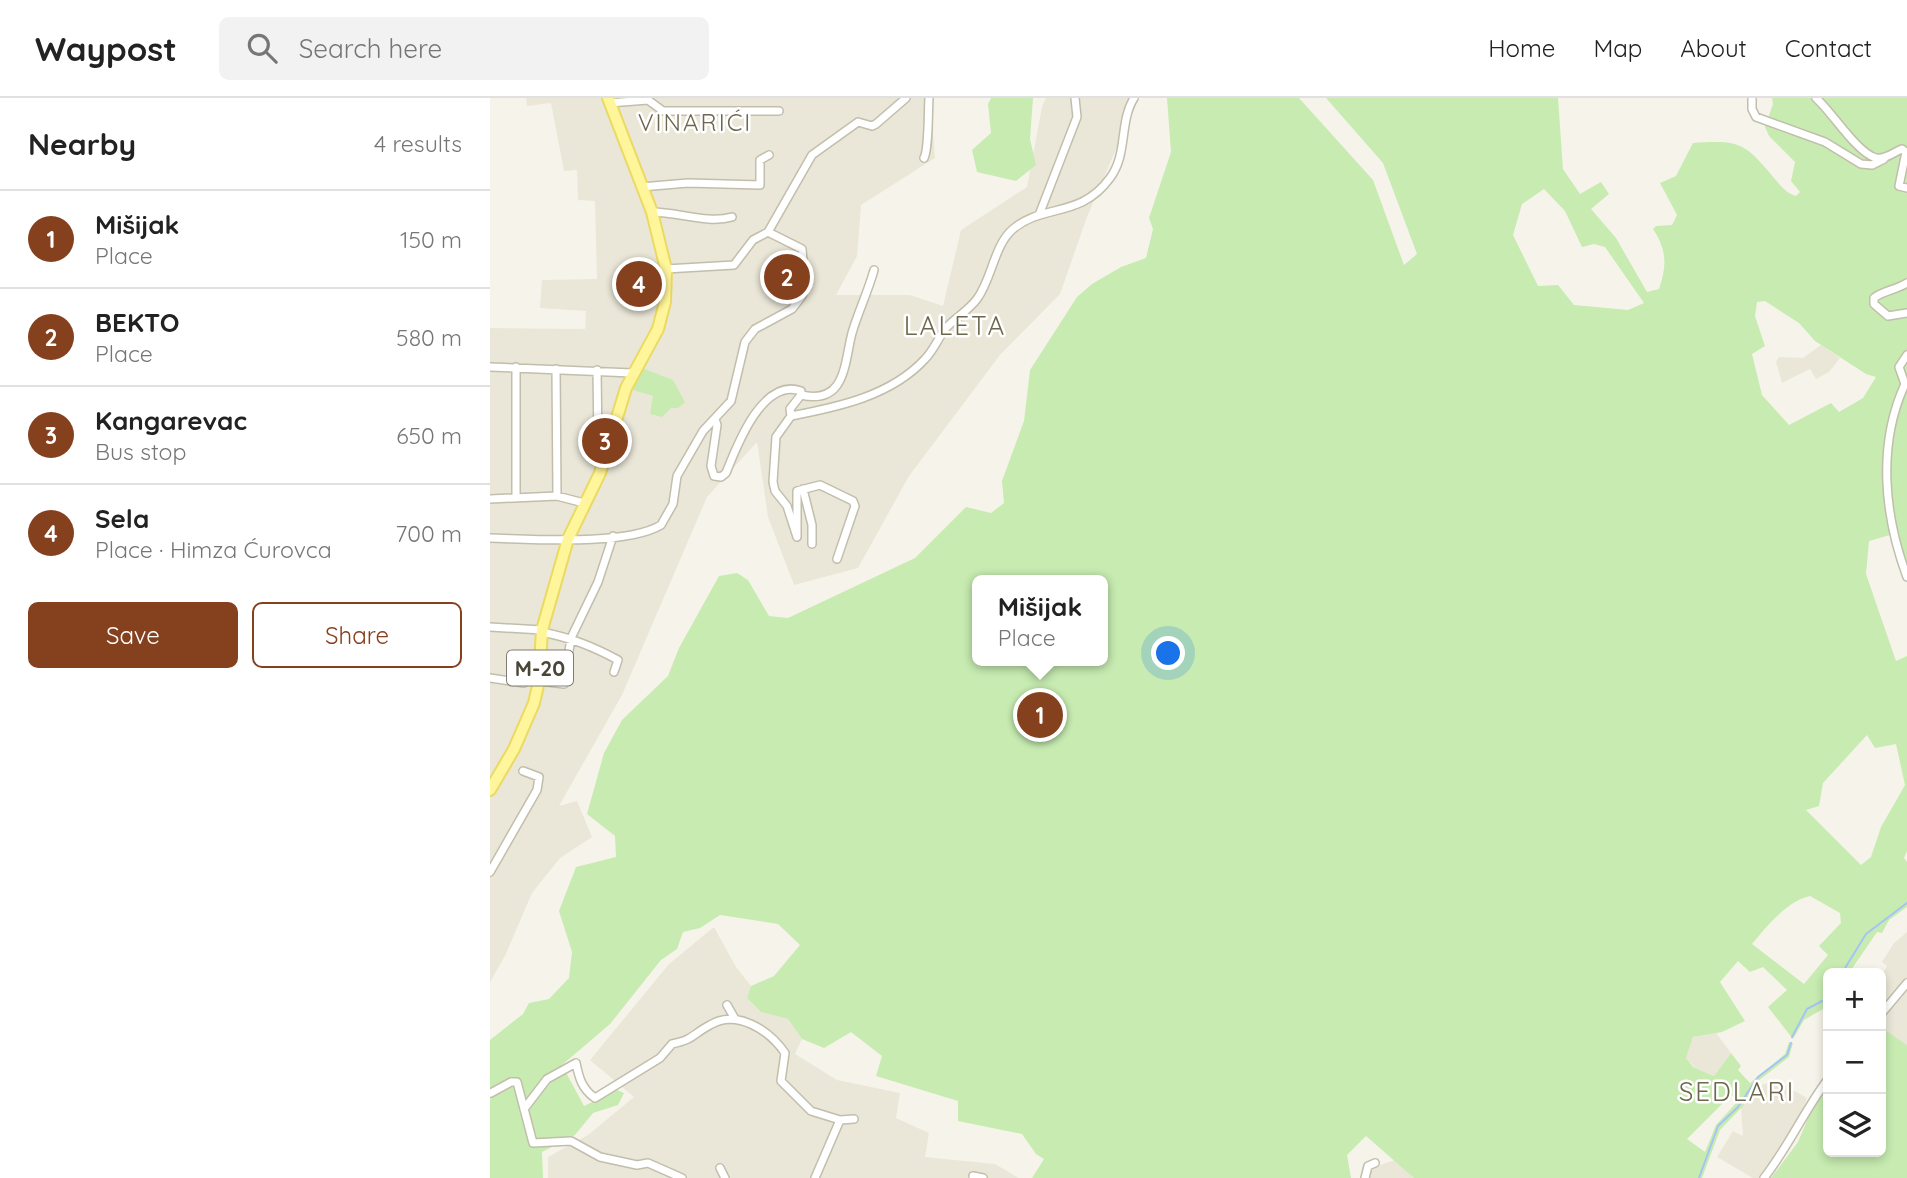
<!DOCTYPE html>
<html lang="en">
<head>
<meta charset="utf-8">
<style>
  body { margin:0; font-family:Quicksand,sans-serif; background:#f2f2f2; color:#222 }
  .controls { position:absolute; right:21px; bottom:21px; display:grid; overflow:hidden; border-radius:10px; box-shadow:0 4px 10px #0003 }
  .controls button { width:63px; height:63px; display:grid; place-items:center; padding:0; border:0; border-bottom:2px solid #e0e0e0; background:#fff; color:#222; font:35px sans-serif }
  .you { position:absolute; left:679px; top:556px; width:24px; height:24px; margin:-18px; border:5px solid #fff; border-radius:50%; background:#1a73e8; box-shadow:0 0 0 10px #1a73e833 }
  .badge { display:grid; place-items:center; width:46px; height:46px; border-radius:50%; background:#85401e; color:#fff; font-size:23px; font-weight:700 }
  .pin { position:absolute; translate:-50% -50%; border:4px solid #fff; box-shadow:0 2px 7px #0006 }
  .popup { position:absolute; left:482px; top:477px; width:136px; height:91px; box-sizing:border-box; display:grid; place-content:center; border-radius:10px; background:#fff; filter:drop-shadow(0 2px 5px #0005); font-size:23px; white-space:nowrap; color:#767676 }
  .popup b { font-size:26px; color:#222 }
  .popup::after { content:''; position:absolute; left:50%; top:100%; margin-left:-14px; border:14px solid transparent; border-top-color:#fff }
  .list { margin:0; padding:0; list-style:none }
  h2 { display:flex; justify-content:space-between; align-items:center; height:91px; margin:0; padding:0 28px; font-size:30px }
  h2 small { font-size:23px; font-weight:400; color:#767676 }
  .list li { display:grid; grid-template-columns:46px 1fr auto; gap:21px; align-items:center; box-sizing:border-box; height:98px; padding:0 28px; border-top:2px solid #e0e0e0 }
  .list b { display:block; font-size:26px; white-space:nowrap }
  .list p { margin:0; font-size:23px; white-space:nowrap; color:#767676 }
  .list em { font-size:23px; font-style:normal; color:#767676 }
  .actions { display:flex; gap:14px; padding:21px 28px }
  .actions a { flex:1; padding:16px 0; border:2px solid #85401e; border-radius:10px; text-align:center; font-size:24px; color:#85401e }
  .actions .main { background:#85401e; color:#fff }
  .icon { flex:none; width:38px; height:38px; fill:none; stroke:currentColor; stroke-width:2; stroke-linecap:round; stroke-linejoin:round }
  .map { position:relative; flex:none; width:1417px; height:1080px; overflow:hidden }
  header { display:flex; align-items:center; gap:42px; box-sizing:border-box; height:98px; padding:0 35px; background:#fff; border-bottom:2px solid #e0e0e0 }
  header strong { font-size:33px }
  nav { display:flex; gap:38px; margin-inline-start:auto; font-size:24px }
  .search { width:490px; height:63px; background:#f2f2f2; display:flex; align-items:center; gap:18px; box-sizing:border-box; padding:0 24px; border-radius:10px; color:#767676; font-size:26px }
  main { display:flex }
  aside { flex:1; background:#fff }
  .map>svg:first-child { display:block }
  .residential { fill:#eae7d8 }
  .green { fill:#c7ebb1; fill-rule:evenodd }
  .lines { fill:none; stroke-linecap:round; stroke-linejoin:round }
  .stream { stroke:#a4c5f4; stroke-width:2 }
  .minor-casing { stroke:#c2beac; stroke-width:10 }
  .primary-casing { stroke:#eada63; stroke-width:14 }
  .minor { stroke:#fff; stroke-width:7 }
  .primary { stroke:#fff59a; stroke-width:10 }
  .labels { text-anchor:middle; dominant-baseline:central; stroke-width:5; stroke-linejoin:round; paint-order:stroke }
  .shield { fill:#fff; stroke:#807e73; stroke-width:2 }
  .shield-label { font-size:21px; font-weight:bold; fill:#4a4637 }
  .neighbourhood-label { font-size:24px; letter-spacing:2px; fill:#6e674e; stroke:#fff }
  .quarter-label { font-size:26px; letter-spacing:2px; fill:#6e674e; stroke:#fff }
</style>
</head>
<body>
<header>
<strong>Waypost</strong>
<div class="search"><svg class="icon" aria-label="search" viewBox="0 0 24 24"><circle cx="10" cy="10" r="6"/><path d="M15 15l6 6"/></svg>Search here</div>
<nav><a>Home</a><a>Map</a><a>About</a><a>Contact</a></nav>
</header>
<main>
<aside>
<h2>Nearby<small>4 results</small></h2>
<ul class="list">
<li><span class="badge">1</span><div><b>Mišijak</b><p>Place</p></div><em>150 m</em></li>
<li><span class="badge">2</span><div><b>BEKTO</b><p>Place</p></div><em>580 m</em></li>
<li><span class="badge">3</span><div><b>Kangarevac</b><p>Bus stop</p></div><em>650 m</em></li>
<li><span class="badge">4</span><div><b>Sela</b><p>Place · Himza Ćurovca</p></div><em>700 m</em></li>
</ul>
<div class="actions"><a class="main">Save</a><a>Share</a></div>
</aside>
<div class="map">
<svg width="1417" height="1080" viewBox="0 0 1417 1080">
  <rect width="100%" height="100%" fill="#f6f4ea"/>
  <!-- residential -->
  <path class="residential" d="M 36,0 L 440,0 L 445,60 L 371,107 L 367,158 L 346,197 L 420,197 L 453,208 L 471,132 L 537,89 L 552,9 L 556,0 L 648,0 L 597,119 L 570,196 L 510,257 L 419,378 L 368,470 L 304,487 L 278,419 L 267,344 L 217,399 L 132,597 L 69,708 L 87,703 L 102,739 L 70,760 L 42,795 L 15,858 L 0,884 L 0,230 L 95,231 L 96,213 L 50,210 L 52,182 L 107,181 L 105,103 L 88,102 L 87,72 L 74,73 L 61,5 L 37,8 Z
    M 1331,247 L 1350,260 L 1339,274 L 1326,281 L 1320,271 L 1292,285 L 1286,264 L 1289,259 L 1313,260 Z
    M 224,829 L 246,869 L 261,888 L 257,900 L 271,914 L 298,921 L 312,941 L 305,956 L 347,982 L 410,995 L 406,1020 L 439,1035 L 435,1059 L 505,1066 L 529,1080 L 58,1080 L 58,1059 L 98,1037 L 144,999 L 100,962 L 179,866 Z
    M 1417,834 L 1417,881 L 1391,913 L 1391,878 L 1397,868 L 1392,864 L 1404,845 Z
    M 1417,893 L 1417,947 L 1391,929 L 1391,921 Z
    M 1226,935 L 1241,955 L 1224,978 L 1204,969 L 1196,960 L 1203,939 Z
    M 1286,982 L 1317,1000 L 1304,1032 L 1289,1055 L 1269,1080 L 1263,1080 L 1227,1059 L 1243,1033 L 1253,1038 L 1250,995 Z
    M 905,1062 L 924,1080 L 878,1080 L 884,1069 Z"/>
  <!-- green -->
  <path class="green" d="M 501,0 L 543,0 L 540,41 L 546,67 L 526,83 L 487,74 L 482,52 L 501,35 L 498,6 Z
    M 677,0 L 809,0 L 883,82 L 914,167 L 927,156 L 893,65 L 836,0 L 1068,0 L 1073,71 L 1090,96 L 1111,84 L 1119,96 L 1101,111 L 1126,140 L 1157,194 L 1169,191 C 1177,168 1177,152 1163,131 L 1166,128 L 1182,127 L 1187,117 L 1170,85 L 1186,78 L 1203,45 C 1250,42 1255,45 1284,80 C 1291,88 1296,95 1306,98 L 1310,94 L 1301,83 L 1305,64 L 1279,38 L 1275,29 L 1283,6 L 1282,0 L 1417,0 L 1417,472 L 1407,435 L 1379,443 L 1376,476 L 1406,563 L 1417,558 L 1417,753 L 1414,760 L 1417,764 L 1417,809 L 1399,822 L 1392,835 L 1387,834 L 1359,875 L 1338,875 L 1338,908 L 1314,922 L 1303,941 L 1278,909 L 1297,892 L 1273,869 L 1260,874 L 1248,863 L 1230,884 L 1255,923 L 1232,934 L 1203,939 L 1196,960 L 1203,969 L 1224,978 L 1241,955 L 1251,968 L 1248,972 L 1260,985 L 1295,956 L 1299,944 L 1303,945 L 1299,959 L 1268,983 L 1253,1008 L 1230,1032 L 1212,1080 L 924,1080 L 876,1038 L 857,1057 L 861,1080 L 542,1080 L 554,1061 L 546,1056 L 532,1036 L 468,1023 L 468,1003 L 386,978 L 392,958 L 361,934 L 334,950 L 312,941 L 298,921 L 271,914 L 257,900 L 261,888 L 284,878 L 310,847 L 288,826 L 230,817 L 210,830 L 193,834 L 187,851 L 171,862 L 120,926 L 72,967 L 94,1008 L 127,992 L 134,995 L 128,1007 L 103,1015 L 85,1037 L 52,1054 L 53,1080 L 0,1080 L 0,942 L 33,916 L 39,905 L 59,901 L 79,880 L 82,854 L 69,813 L 86,769 L 126,759 L 125,738 L 97,716 L 114,655 L 132,622 L 178,578 L 189,550 L 229,478 L 247,475 L 258,482 L 279,518 L 298,520 L 425,460 L 476,409 L 501,415 L 514,405 L 512,383 L 534,323 L 540,272 L 587,199 L 602,186 L 631,169 L 656,160 L 663,131 L 659,120 L 681,54 ZM 1054,91 L 1075,113 L 1092,149 L 1104,146 L 1115,149 L 1154,205 L 1138,212 L 1084,207 L 1068,187 L 1048,188 L 1023,137 L 1032,106 ZM 1275,203 L 1309,225 L 1325,243 L 1376,276 L 1386,279 L 1373,300 L 1349,314 L 1341,305 L 1299,327 L 1272,297 L 1262,256 L 1275,248 L 1265,218 L 1267,204 ZM 487,482 L 613,482 L 613,563 L 487,563 ZM 1377,637 L 1385,650 L 1406,646 L 1415,687 L 1391,729 L 1381,759 L 1371,767 L 1316,712 L 1329,708 L 1333,685 ZM 1320,798 L 1350,815 L 1351,825 L 1329,848 L 1338,857 L 1314,886 L 1262,846 C 1277,828 1297,803 1320,798 ZM 1241,997 L 1248,1003 L 1226,1027 L 1215,1054 L 1197,1041 Z
    M 152,270 L 183,282 L 195,304 L 188,310 L 181,310 L 172,319 L 160,316 L 163,298 L 143,292 Z
    M 1391,929 L 1417,947 L 1417,1080 L 1281,1080 L 1308,1044 L 1324,1006 L 1338,988 L 1338,1054 L 1391,1054 Z"/>
  <g class="lines">
    <!-- stream -->
    <path class="stream" d="M 1352,875 L 1376,836 L 1417,805
      M 1302,939 L 1317,911 L 1338,900
      M 1209,1080 L 1228,1028 L 1248,1009 L 1268,979 L 1297,957 L 1301,945"/>
    <!-- minor casing -->
    <g class="minor-casing">
      <path id="minor" d="M 1262,0 L 1262,11 L 1266,19 L 1335,44 L 1371,66 L 1382,67 L 1394,61
        M 1326,0 C 1342,14 1367,55 1386,60 C 1395,62 1404,54 1412,51 L 1416,54 L 1409,88 L 1417,90
        M 119,5 L 158,2 L 173,13 L 289,13
        M 434,60 C 439,51 438,13 439,0
        M 151,89 L 198,85 L 270,87 L 270,62 L 279,57
        M 162,114 C 188,114 218,126 242,119
        M 549,117 L 587,19 L 585,0
        M 278,134 L 322,57 L 368,24 L 382,28 L 386,26 L 416,0
        M 1417,185 C 1406,192 1392,193 1384,200 L 1384,206 L 1398,218 L 1417,215
        M 1417,257 L 1409,269 L 1415,286 C 1387,347 1394,417 1417,479
        M 0,269 L 142,275
        M 66,271 L 67,398
        M 107,272 L 108,347
        M 311,297 C 356,307 354,266 362,235 C 368,214 378,194 384,172
        M 301,318 L 286,339 L 283,384 L 285,393 L 297,408 L 307,439 L 307,393 L 330,387 L 363,403 L 365,408 L 347,461
        M 225,321 L 227,327 L 221,368 L 224,378 L 231,379 L 236,375 C 246,350 272,279 311,293 L 311,297 L 300,311 L 301,318 C 348,309 401,298 435,261 C 444,252 448,240 456,230 C 465,220 479,212 487,201 C 502,181 504,147 523,131 C 554,105 590,121 620,80 C 638,56 629,24 644,0
        M 313,391 L 322,427 L 322,446
        M 26,400 L 26,269
        M 0,401 L 67,398 L 94,405
        M 0,440 C 42,441 136,448 171,427 L 183,406 L 187,378 L 213,333 L 241,303 L 255,244 L 265,231 L 302,211 L 312,198 L 315,188 L 312,151 L 278,134 L 263,142 L 244,167 L 176,171
        M 0,529 L 52,532
        M 52,534 C 81,540 102,548 128,562 L 124,574
        M 0,580 L 34,585
        M 49,583 L 74,586 L 81,540 L 108,484 L 123,438
        M 0,774 L 47,692 L 49,679 L 33,673
        M 237,907 L 245,921
        M 1391,916 L 1417,885
        M 1,995 L 21,984 L 27,984 L 43,1045 L 81,1043 L 110,1059 L 147,1067 L 158,1065 L 192,1080
        M 34,1011 L 57,981 L 86,965 C 89,980 92,991 105,1000 L 170,960 L 182,946 C 205,941 201,937 220,927 C 247,911 279,932 295,955 L 291,983 L 321,1013 L 350,1022
        M 230,1070 L 235,1080
        M 483,1078 L 493,1080
        M 325,1080 L 350,1022 L 364,1021
        M 875,1080 L 878,1068 L 885,1065
        M 1274,1080 C 1299,1048 1314,1013 1338,981"/>
    </g>
    <!-- primary casing -->
    <g class="primary-casing">
      <path id="primary" d="M 0,692 L 24,651 L 44,605 L 49,583 L 52,532 L 78,441 L 110,375 L 136,290 L 168,231 L 175,204 L 176,171 L 162,114 L 118,0"/>
    </g>
    <!-- minor -->
    <use href="#minor" class="minor"/>
    <!-- primary -->
    <use href="#primary" class="primary"/>
  </g>
  <g class="labels">
    <!-- shield labels -->
    <rect class="shield" x="17" y="552.5" width="66" height="35" rx="5"/>
    <g class="shield-label">
      <text x="50" y="570">M-20</text>
    </g>
    <!-- neighbourhood labels -->
    <g class="neighbourhood-label">
      <text x="205" y="24">VINARIĆI</text>
    </g>
    <!-- quarter labels -->
    <g class="quarter-label">
      <text x="465" y="227">LALETA</text>
      <text x="1247" y="993">SEDLARI</text>
    </g>
  </g>
</svg>
<div class="controls">
<button>+</button>
<button>−</button>
<button><svg class="icon" aria-label="layers" viewBox="0 0 24 24"><path d="M12 4l9 5-9 5-9-5zM3 14l9 5 9-5"/></svg></button>
</div>
<div class="you"></div>
<div class="pin badge" style="left:550px;top:617px">1</div>
<div class="popup"><b>Mišijak</b>Place</div>
<div class="pin badge" style="left:297px;top:179px">2</div>
<div class="pin badge" style="left:115px;top:343px">3</div>
<div class="pin badge" style="left:149px;top:186px">4</div>
</div>
</main>
</body>
</html>
